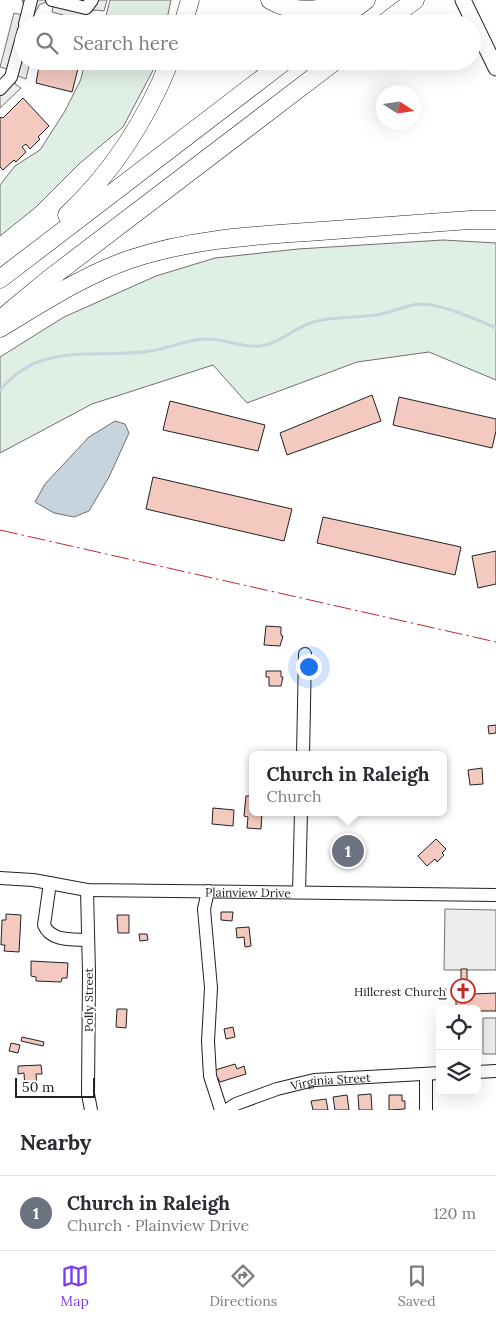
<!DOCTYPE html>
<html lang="en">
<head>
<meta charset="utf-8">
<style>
  body { margin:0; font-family:Lora,serif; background:#f2f2f3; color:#2b2b33 }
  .controls { position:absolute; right:15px; bottom:15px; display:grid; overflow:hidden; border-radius:8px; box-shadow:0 5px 20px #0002 }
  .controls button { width:45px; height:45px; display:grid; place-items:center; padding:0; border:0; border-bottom:1px solid #e1e1e2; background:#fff; color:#2b2b33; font:25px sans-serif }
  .compass { position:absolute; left:376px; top:85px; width:45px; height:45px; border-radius:50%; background:#fff; box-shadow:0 5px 20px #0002; rotate:102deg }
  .scale { position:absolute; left:15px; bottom:12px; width:80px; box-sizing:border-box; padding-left:5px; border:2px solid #222; border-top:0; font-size:14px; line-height:18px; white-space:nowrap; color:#222; -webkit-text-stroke:4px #fff; paint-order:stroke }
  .you { position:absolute; left:308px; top:666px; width:18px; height:18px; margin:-12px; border:4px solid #fff; border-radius:50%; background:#1a73e8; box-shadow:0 0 0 8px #1a73e833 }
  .badge { display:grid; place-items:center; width:32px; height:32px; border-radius:50%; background:#7c3aed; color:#fff; font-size:16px; font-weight:700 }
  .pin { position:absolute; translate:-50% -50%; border:2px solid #fff; box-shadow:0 1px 5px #0006 }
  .popup { position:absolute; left:249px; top:751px; width:198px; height:65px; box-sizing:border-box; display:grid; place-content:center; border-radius:8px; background:#fff; filter:drop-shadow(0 1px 4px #0005); font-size:16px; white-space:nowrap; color:#7c7c81 }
  .popup b { font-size:19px; color:#2b2b33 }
  .popup::after { content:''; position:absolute; left:50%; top:100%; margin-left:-10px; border:10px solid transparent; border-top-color:#fff }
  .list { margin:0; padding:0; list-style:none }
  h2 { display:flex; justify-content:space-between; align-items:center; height:65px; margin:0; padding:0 20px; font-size:21px }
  h2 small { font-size:16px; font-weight:400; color:#7c7c81 }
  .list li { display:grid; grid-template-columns:32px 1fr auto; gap:15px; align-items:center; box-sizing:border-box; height:75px; padding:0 20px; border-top:1px solid #e1e1e2 }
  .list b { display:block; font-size:19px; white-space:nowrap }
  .list p { margin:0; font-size:16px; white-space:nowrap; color:#7c7c81 }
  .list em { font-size:16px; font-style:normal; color:#7c7c81 }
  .icon { flex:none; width:28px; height:28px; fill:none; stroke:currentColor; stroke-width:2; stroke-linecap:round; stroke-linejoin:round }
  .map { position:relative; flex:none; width:496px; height:1110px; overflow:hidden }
  .search { position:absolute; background:#fff; box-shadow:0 5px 20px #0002; left:15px; right:15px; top:15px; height:55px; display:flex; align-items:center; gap:12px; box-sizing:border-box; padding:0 18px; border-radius:28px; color:#7c7c81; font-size:19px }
  .sheet { height:140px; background:#fff }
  nav { display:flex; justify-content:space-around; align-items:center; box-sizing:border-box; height:70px; border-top:1px solid #e1e1e2; background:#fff; font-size:14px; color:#7c7c81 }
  nav a { display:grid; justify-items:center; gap:2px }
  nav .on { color:#7c3aed }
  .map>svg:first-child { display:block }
  .green { fill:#e0efe3; stroke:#6f6f6f }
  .parking { fill:#ededed; stroke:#6f6f6f }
  .water { fill:#c7d3dd; stroke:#6f6f6f }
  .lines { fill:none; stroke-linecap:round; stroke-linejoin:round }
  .stream { stroke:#c7d3dd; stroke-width:3 }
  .building { fill:#f3c9c0; stroke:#222 }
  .minor-casing { stroke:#222; stroke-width:14 }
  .major-casing { stroke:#222; stroke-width:17 }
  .highway-casing { stroke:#222; stroke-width:19 }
  .minor { stroke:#fff; stroke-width:12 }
  .major { stroke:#fff; stroke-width:15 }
  .highway { stroke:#fff; stroke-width:18 }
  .power { stroke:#c62828; stroke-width:1; stroke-dasharray:18 4 2.5 4; stroke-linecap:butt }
  .labels { text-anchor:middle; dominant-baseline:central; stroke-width:4; stroke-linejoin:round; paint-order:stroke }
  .street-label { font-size:12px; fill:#222; stroke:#fff }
  .poi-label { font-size:12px; fill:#222; stroke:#fff; text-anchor:end }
</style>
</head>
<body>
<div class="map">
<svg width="496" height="1110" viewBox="0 0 496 1110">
  <rect width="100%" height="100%" fill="#fff"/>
  <!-- green -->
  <path class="green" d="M 110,0 L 171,0 L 166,24 L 99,24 L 106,16 Z
    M 85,61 L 158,61 L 123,127 L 79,164 L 36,207 L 0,236 L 0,185 L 15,166 L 40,150 L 65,111 L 81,79 Z
    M 443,240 L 496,243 L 496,380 L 429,352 L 357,362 L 247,403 L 213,365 L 92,404 L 0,453 L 0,357 L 64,317 L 156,276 L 215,258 L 298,249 Z"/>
  <!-- parking -->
  <path class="parking" d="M 22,0 L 107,0 L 104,11 L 96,10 L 88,12 L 85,21 L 52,12 L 53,6 L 52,4 L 46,2 L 39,5 L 33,17 L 33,19 L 41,21 L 40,24 L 24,24 L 24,61 L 30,61 L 26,79 L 18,76 L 16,78 L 15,84 L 21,88 L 0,108 L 0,82 L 6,74 L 7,69 L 0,67 L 14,13 L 22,15 L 24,5 Z
    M 445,909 L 496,910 L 496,970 L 444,970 Z
    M 483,1018 L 496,1018 L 496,1054 L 483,1054 Z"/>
  <!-- water -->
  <path class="water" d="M 115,421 L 125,424 L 129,433 L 109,477 L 89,511 L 74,517 L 54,513 L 35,502 L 45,484 L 89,437 Z"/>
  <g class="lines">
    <!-- stream -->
    <path class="stream" d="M 0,390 C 43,338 100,361 156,350 C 173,347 190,338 208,339 C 226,339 242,348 260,346 C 278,344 292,330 308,324 C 328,316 355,318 376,315 C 390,313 406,305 420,304 C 443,304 475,319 496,328"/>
  </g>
  <!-- building -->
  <path class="building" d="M 40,61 L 80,61 L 72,92 L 36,83 Z
    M 23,98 L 49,126 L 38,137 L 40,139 L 30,149 L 26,144 L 22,147 L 26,152 L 16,162 L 14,160 L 3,170 L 0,167 L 0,118 L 1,117 L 3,118 Z
    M 372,395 L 381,421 L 287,455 L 280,433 Z
    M 399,397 L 496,419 L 496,431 L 492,448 L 393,425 Z
    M 170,401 L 265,425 L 258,451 L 163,430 Z
    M 153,477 L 292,509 L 284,541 L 146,509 Z
    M 323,517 L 461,547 L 455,575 L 317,543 Z
    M 496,551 L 496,584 L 478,588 L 472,556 Z
    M 266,626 L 281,627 L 281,635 L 283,636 L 280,646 L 264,645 Z
    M 266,671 L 281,671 L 281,677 L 283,677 L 281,686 L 269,686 L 269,677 L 266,677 Z
    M 496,725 L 496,733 L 489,734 L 488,726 Z
    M 482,768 L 483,784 L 470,785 L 468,770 Z
    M 246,796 L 253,796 L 253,812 L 262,812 L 261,829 L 247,828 L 248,817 L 244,816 Z
    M 213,808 L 234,810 L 233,826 L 212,824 Z
    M 436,839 L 446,849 L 442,853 L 444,855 L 437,862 L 435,859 L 427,866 L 418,856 Z
    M 221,912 L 233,912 L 232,921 L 221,920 Z
    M 6,914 L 21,915 L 19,952 L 4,951 L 5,945 L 1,945 L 2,920 L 6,920 Z
    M 117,915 L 129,915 L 129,933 L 118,933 Z
    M 249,927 L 251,946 L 245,947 L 244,937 L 237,938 L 236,928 Z
    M 139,934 L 147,934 L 148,940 L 140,941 Z
    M 31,961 L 68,963 L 67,978 L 62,978 L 61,982 L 36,981 L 36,977 L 31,976 Z
    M 461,969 L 467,969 L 467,989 L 461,989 Z
    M 439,989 L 446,989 L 446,999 L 439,999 Z
    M 456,989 L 474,989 L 474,994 L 496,993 L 496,1011 L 479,1011 L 479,1038 L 477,1038 L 477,1009 L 456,1009 Z
    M 117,1009 L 127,1009 L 126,1028 L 116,1027 Z
    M 233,1027 L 235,1037 L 226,1039 L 224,1029 Z
    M 22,1037 L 44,1042 L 43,1046 L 21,1041 Z
    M 11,1043 L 20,1045 L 18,1053 L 9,1051 Z
    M 235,1064 L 237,1069 L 244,1066 L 246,1074 L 220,1082 L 218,1078 L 215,1079 L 212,1071 Z
    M 41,1065 L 42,1074 L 36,1074 L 37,1088 L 25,1089 L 24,1073 L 18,1074 L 18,1066 Z
    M 371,1094 L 372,1110 L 359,1110 L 358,1095 Z
    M 347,1095 L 349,1110 L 335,1110 L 333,1097 Z
    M 389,1095 L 402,1095 L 402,1101 L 405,1101 L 405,1109 L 389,1110 Z
    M 326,1099 L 328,1110 L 313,1110 L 311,1101 Z"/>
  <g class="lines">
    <!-- minor casing -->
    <g class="minor-casing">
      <g id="minor">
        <path d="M 52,0 L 86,8 L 92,0"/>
        <path d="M 25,24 L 31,0"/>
        <path d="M 0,89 L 11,77 L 24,30"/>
        <path d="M 303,755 L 305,654"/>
        <path id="s1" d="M 0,878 L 33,880 L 87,890 L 496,895"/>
        <path d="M 50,883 L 44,925 C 51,942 73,939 88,940"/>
        <path d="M 87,890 L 89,973 L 88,1094 L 91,1110"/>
        <path d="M 208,891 L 204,909 L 211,988 L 208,1041 L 210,1076 L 221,1110"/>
        <path d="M 299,892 L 301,812"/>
        <path d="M 477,1072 L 496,1071"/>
        <path d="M 426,1074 L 426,1110"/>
        <path id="s2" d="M 227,1110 L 236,1104 L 277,1089 L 314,1080 L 440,1073"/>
      </g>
    </g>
    <!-- major casing -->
    <g class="major-casing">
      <path id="major" d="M 463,0 L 496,68"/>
    </g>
    <!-- highway casing -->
    <g class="highway-casing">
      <path id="highway" d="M 270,0 C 294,14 322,12 347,0
        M 183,24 L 190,0
        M 335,24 L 366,0
        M 383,24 L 415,0
        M 67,215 C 113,172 146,120 170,61
        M 0,279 L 285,61
        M 2,318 L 49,279 L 335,61
        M 0,328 C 42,303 84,275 131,259 C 188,240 248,236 307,232 C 362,228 416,224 470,220 L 496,220"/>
    </g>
    <!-- minor -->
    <use href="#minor" class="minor"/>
    <!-- major -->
    <use href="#major" class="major"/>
    <!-- highway -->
    <use href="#highway" class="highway"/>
    <!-- power -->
    <path class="power" d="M 0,530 L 496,642"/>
  </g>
  <!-- icons -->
  <defs>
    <g id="church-ring" transform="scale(1.25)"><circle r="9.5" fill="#fff" stroke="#c62828" stroke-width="1.5"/><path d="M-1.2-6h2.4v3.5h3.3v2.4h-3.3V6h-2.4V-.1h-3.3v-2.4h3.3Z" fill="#c62828"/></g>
  </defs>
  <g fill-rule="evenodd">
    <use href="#church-ring" x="463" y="991"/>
  </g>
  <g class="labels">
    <!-- street labels -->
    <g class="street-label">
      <text stroke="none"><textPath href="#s1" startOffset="249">Plainview Drive</textPath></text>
      <text transform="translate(88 1000) rotate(-90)">Polly Street</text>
      <text stroke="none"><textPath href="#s2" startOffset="109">Virginia Street</textPath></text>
    </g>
    <!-- poi labels -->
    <g class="poi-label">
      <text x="446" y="991">Hillcrest Church</text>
    </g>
  </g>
</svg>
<div class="controls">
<button><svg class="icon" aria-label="locate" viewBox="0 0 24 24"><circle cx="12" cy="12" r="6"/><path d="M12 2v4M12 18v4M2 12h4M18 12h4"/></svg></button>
<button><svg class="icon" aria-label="layers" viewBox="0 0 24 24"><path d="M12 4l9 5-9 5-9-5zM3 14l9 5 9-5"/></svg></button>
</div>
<svg class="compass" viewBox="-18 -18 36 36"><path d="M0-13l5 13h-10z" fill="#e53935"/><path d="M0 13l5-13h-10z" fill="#7c7c81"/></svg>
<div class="scale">50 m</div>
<div class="you"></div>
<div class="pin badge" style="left:348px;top:851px;background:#6b7280">1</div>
<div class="popup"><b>Church in Raleigh</b>Church</div>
<div class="search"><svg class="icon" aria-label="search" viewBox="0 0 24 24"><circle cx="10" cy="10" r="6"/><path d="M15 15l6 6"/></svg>Search here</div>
</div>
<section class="sheet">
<h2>Nearby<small></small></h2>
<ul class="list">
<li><span class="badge" style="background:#6b7280">1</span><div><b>Church in Raleigh</b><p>Church · Plainview Drive</p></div><em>120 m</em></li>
</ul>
</section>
<nav>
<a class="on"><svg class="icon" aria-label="map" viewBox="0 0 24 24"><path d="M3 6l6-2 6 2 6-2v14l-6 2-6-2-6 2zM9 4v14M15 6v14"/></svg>Map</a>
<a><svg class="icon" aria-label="directions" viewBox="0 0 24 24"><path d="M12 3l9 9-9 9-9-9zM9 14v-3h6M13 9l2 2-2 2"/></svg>Directions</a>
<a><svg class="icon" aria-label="saved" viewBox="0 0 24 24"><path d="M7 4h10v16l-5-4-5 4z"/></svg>Saved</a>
</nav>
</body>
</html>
